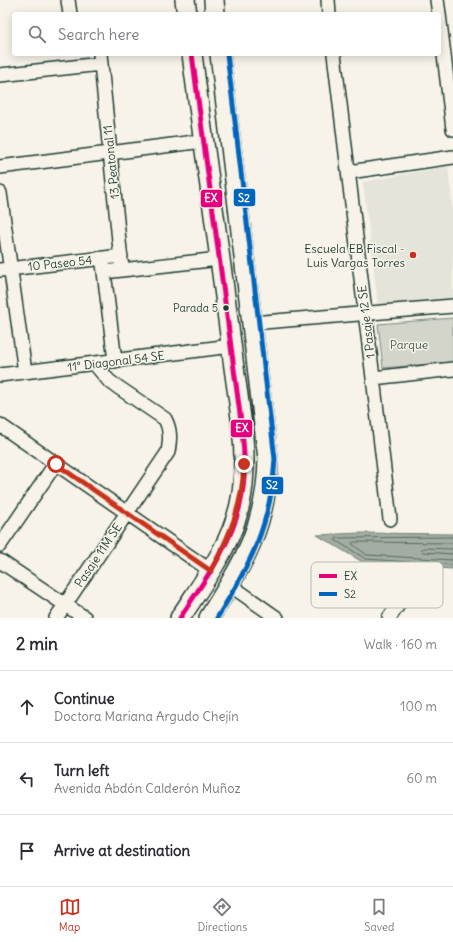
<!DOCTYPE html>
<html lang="en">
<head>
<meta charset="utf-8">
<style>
  body { margin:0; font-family:Delius,sans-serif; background:#f7f7f7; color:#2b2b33 }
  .stop { position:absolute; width:12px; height:12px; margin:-9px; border:3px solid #c8321e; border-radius:50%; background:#fff }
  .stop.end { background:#c8321e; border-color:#fff; box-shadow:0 1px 4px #0008 }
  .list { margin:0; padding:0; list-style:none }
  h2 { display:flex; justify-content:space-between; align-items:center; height:52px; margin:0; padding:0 16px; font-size:17px }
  h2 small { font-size:13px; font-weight:400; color:#7c7c81 }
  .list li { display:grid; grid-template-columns:26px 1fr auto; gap:12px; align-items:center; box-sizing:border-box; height:72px; padding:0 16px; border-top:1px solid #e1e1e2 }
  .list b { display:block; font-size:15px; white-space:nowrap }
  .list p { margin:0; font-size:13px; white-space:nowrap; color:#7c7c81 }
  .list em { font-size:13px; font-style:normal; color:#7c7c81 }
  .icon { flex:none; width:22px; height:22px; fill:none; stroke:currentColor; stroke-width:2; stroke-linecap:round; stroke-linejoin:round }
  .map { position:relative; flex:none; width:453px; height:618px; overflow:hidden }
  .search { position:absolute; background:#fff; box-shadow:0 2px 10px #0003; left:12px; right:12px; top:12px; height:44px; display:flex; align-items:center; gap:10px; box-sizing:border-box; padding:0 14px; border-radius:4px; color:#7c7c81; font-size:15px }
  .sheet { height:268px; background:#fff }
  nav { display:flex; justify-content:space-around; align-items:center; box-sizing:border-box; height:56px; border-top:1px solid #e1e1e2; background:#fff; font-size:11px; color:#7c7c81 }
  nav a { display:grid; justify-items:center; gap:2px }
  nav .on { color:#c8321e }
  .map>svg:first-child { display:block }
  .built { fill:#e5e4d9 }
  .green { fill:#d3d5ca; stroke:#79897f }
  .water { fill:#a4ada3; stroke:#6f8077 }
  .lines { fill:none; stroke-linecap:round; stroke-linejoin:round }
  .shore { stroke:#546a60; stroke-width:1 }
  .minor-casing { stroke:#1f3d34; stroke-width:16 }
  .secondary-casing { stroke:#1f3d34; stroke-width:22 }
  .minor { stroke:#f7f3e8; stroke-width:13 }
  .secondary { stroke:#f7f3e8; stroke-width:19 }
  .bus-1-casing { stroke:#f7f3e8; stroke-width:8 }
  .bus-2-casing { stroke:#f7f3e8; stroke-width:8 }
  .bus-1 { stroke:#e5007d; stroke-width:5 }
  .bus-2 { stroke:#0065bd; stroke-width:5 }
  .route { stroke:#c8321e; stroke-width:5 }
  .poi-dot { fill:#c8321e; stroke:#f7f3e8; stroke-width:1.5 }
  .bus-dot { fill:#1f3d34; stroke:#f7f3e8; stroke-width:1.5 }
  .labels { text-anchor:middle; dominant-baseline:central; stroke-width:3; stroke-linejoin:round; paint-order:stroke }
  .bus-label { font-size:11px; fill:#1f3d34; stroke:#f7f3e8; text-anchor:end }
  .street-label { font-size:12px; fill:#1f3d34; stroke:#f7f3e8 }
  .poi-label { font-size:12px; fill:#1f3d34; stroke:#f7f3e8; text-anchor:end }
  .park-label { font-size:12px; fill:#435b52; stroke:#f7f3e8 }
  .key { fill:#f7f3e8; stroke:#b6bcb2; stroke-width:1 }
  .key-label { font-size:11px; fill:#1f3d34 }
  .line-badge { stroke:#f7f3e8; stroke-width:1.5 }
  .badge-label { font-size:11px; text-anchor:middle; font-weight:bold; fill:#fff }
</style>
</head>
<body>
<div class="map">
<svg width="453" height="618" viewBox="0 0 453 618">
  <rect width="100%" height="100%" fill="#f7f3e8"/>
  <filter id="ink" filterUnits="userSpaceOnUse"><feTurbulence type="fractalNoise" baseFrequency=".025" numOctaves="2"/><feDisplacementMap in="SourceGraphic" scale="8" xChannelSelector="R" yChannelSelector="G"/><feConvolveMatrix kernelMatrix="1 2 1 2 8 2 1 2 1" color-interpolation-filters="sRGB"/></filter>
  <g filter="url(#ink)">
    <!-- built -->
    <path class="built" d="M 448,166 L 453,212 L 453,299 L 378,305 L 363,182 Z"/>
    <!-- green -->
    <path class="green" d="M 453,318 L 453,362 L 383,368 L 378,324 Z"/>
    <!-- water -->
    <path class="water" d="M 360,533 L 453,534 L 453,569 L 364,563 L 317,535 Z"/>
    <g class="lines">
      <!-- shore -->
      <path class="shore" d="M 453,537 L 337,538 L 335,540 L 366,559 L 453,565
        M 453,543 L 360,542 L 353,542 L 352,544 L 367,555 L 453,560
        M 453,549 L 423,548 L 421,550 L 423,552 L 453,554"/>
      <!-- minor casing -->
      <g class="minor-casing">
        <path id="minor" d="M 68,0 L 70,14
          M 328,0 L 329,14
          M 437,0 L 439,14
          M 439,14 L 453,129
          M 100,54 L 122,270
          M 334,54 L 390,519
          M 0,75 L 101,64
          M 0,167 L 203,141
          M 349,172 L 453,157
          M 0,193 L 25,372
          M 103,264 L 115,361
          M 0,270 L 121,256
          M 104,272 L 219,259
          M 252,323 L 453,306
          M 0,375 L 231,346
          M 373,378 L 453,369
          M 0,425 L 211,571
          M 0,545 L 56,463
          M 0,561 L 85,618
          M 230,585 L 277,618
          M 56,618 L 168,452 C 170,440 171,430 165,419 L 109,381 L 94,363
          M 389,618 L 421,572"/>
      </g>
      <!-- secondary casing -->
      <g class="secondary-casing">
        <path id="secondary" d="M 185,0 L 187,14
          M 214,0 L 215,14
          M 180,618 C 203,582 231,546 240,504 C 250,457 239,407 233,360 C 221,258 205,156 192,54
          M 209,618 C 243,563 267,526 268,459 L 220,54"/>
      </g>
      <!-- minor -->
      <use href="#minor" class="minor"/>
      <!-- secondary -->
      <use href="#secondary" class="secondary"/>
      <!-- bus-1 casing -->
      <g class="bus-1-casing">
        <path id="bus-1" d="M 180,618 C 203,582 230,547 240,505 C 247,475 244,444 240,414 L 192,54"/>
      </g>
      <!-- bus-2 casing -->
      <g class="bus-2-casing">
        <path id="bus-2" d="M 217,618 C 251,563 271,525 275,459 L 227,54"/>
      </g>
      <!-- bus-1 -->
      <use href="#bus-1" class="bus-1"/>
      <!-- bus-2 -->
      <use href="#bus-2" class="bus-2"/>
    </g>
  </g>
  <g class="lines" filter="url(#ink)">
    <!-- route -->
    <path class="route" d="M 56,464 L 211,571 C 230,536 243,504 244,464"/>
  </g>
  <!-- markers -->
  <circle class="poi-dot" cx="413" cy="255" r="4"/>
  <circle class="bus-dot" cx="226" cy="308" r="3.5"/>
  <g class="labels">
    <!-- bus labels -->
    <g class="bus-label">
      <text x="218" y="308">Parada 5</text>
    </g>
    <!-- street labels -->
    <g class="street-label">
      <text transform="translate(111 162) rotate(-96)">13 Peatonal 11</text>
      <text transform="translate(60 263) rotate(-6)">10 Paseo 54</text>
      <text transform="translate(366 322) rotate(-97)">1 Pasaje 12 SE</text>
      <text transform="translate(116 361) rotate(-7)">11° Diagonal 54 SE</text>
      <text transform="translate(98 555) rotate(-56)">Pasaje 11M SE</text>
    </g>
    <!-- poi labels -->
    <g class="poi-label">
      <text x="405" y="248">Escuela EB Fiscal -<tspan x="405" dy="14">Luis Vargas Torres</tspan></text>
    </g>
    <!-- park labels -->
    <g class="park-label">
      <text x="409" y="344">Parque</text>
    </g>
  </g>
  <!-- legend -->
  <rect x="311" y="562" width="132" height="46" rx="6" class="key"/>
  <rect x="319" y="574" width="18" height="4" fill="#e5007d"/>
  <rect x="319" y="592" width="18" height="4" fill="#0065bd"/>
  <g class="key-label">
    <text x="344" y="580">EX</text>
    <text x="344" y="598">S2</text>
  </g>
  <g class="line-badge">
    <rect x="233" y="188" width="23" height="19" rx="4" fill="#0065bd"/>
    <rect x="200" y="189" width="23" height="19" rx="4" fill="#e5007d"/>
    <rect x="230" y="419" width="23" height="19" rx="4" fill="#e5007d"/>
    <rect x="261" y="476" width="23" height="19" rx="4" fill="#0065bd"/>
  </g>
  <g class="badge-label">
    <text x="244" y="202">S2</text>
    <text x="211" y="202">EX</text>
    <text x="242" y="432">EX</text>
    <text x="272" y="489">S2</text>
  </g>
</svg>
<div class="stop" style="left:56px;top:464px"></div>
<div class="stop end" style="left:244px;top:464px"></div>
<div class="search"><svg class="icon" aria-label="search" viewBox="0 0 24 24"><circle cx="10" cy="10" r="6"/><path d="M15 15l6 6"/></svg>Search here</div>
</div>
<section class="sheet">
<h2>2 min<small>Walk · 160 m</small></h2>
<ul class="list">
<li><svg class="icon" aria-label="ahead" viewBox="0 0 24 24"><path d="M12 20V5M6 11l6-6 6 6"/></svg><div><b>Continue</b><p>Doctora Mariana Argudo Chejín</p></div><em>100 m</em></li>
<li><svg class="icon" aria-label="left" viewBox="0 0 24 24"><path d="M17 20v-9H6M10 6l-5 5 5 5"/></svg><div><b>Turn left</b><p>Avenida Abdón Calderón Muñoz</p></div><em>60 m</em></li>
<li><svg class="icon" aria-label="arrive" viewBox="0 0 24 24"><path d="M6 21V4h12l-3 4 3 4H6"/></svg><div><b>Arrive at destination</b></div></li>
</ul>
</section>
<nav>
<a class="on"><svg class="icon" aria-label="map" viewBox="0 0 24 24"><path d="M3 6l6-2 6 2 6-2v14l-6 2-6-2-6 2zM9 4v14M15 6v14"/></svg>Map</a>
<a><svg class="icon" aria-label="directions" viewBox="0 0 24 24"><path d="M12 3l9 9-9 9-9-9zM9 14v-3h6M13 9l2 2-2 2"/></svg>Directions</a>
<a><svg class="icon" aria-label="saved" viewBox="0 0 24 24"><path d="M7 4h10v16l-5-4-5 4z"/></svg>Saved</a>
</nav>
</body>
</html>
